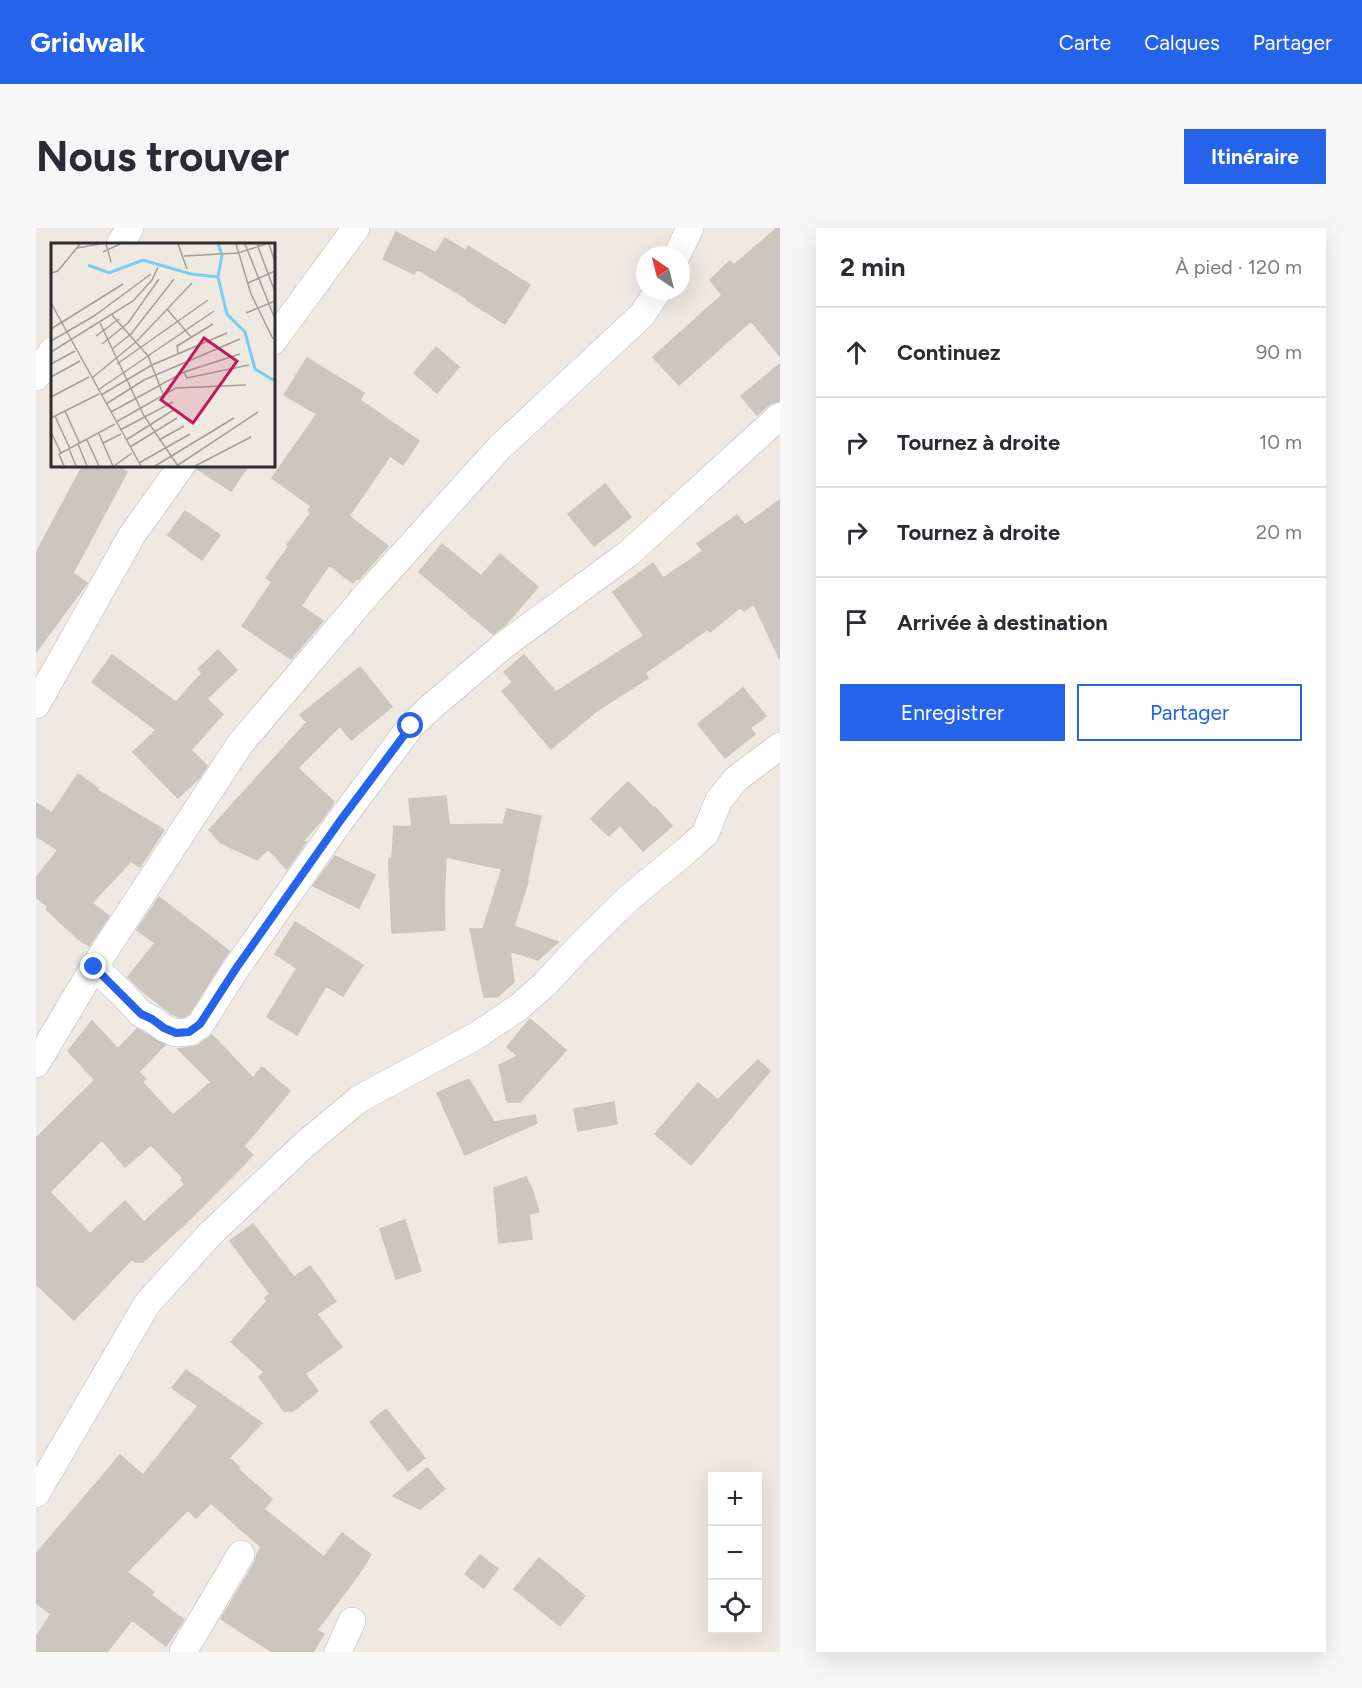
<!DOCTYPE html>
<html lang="fr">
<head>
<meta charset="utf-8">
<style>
  body { margin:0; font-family:Figtree,sans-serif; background:#f7f7f7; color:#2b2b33 }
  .controls { position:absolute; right:18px; bottom:18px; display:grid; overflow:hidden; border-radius:0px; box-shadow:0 6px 24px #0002 }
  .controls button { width:54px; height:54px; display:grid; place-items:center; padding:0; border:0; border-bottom:2px solid #e1e1e2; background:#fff; color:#2b2b33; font:30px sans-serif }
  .compass { position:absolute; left:600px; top:18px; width:54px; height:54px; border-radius:50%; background:#fff; box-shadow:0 6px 24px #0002; rotate:325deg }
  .stop { position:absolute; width:18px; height:18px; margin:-14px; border:4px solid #2563eb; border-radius:50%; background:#fff }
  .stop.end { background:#2563eb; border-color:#fff; box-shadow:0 2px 6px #0008 }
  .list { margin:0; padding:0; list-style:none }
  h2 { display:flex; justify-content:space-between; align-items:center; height:78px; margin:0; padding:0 24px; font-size:26px }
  h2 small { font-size:20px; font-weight:400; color:#7c7c81 }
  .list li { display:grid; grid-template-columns:39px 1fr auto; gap:18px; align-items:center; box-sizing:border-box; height:90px; padding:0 24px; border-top:2px solid #e1e1e2 }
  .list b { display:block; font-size:22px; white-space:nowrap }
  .list em { font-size:20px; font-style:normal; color:#7c7c81 }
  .actions { display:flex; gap:12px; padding:18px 24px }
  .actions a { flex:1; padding:14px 0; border:2px solid #2563eb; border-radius:0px; text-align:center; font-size:21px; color:#2563eb }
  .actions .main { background:#2563eb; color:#fff }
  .icon { flex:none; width:33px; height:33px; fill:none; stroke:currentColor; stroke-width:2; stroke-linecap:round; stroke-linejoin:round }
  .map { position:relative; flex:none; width:744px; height:1424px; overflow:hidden; border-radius:0px }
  header { display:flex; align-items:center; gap:36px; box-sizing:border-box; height:84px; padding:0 30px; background:#2563eb; color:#fff }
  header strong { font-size:28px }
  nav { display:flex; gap:33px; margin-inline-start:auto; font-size:21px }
  .intro { display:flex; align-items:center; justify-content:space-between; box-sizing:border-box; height:144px; padding:0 36px }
  h1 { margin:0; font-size:42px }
  .button { padding:15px 27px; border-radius:0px; background:#2563eb; color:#fff; font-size:21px; font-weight:700 }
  main { display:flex; gap:36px; padding:0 36px }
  aside { flex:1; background:#fff; border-radius:0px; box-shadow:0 6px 24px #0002 }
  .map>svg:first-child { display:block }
  .building { fill:#cbc7bf; stroke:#cbc5ba; stroke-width:1.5; fill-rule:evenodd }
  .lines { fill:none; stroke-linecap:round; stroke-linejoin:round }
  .minor-casing { stroke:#b4b7c1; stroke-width:28 }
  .minor { stroke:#fff; stroke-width:27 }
  .route { stroke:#2563eb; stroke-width:8 }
  .inset-river { fill:none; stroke:#75cff0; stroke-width:3 }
  .inset-road { fill:none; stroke:#a29e99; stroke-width:1.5 }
  .view { fill:#c2185b; fill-opacity:0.15; stroke:#c2185b; stroke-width:3 }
  .inset-edge { fill:none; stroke:#2e2e2e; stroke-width:3 }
</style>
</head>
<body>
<header>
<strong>Gridwalk</strong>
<nav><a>Carte</a><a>Calques</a><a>Partager</a></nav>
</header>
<div class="intro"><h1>Nous trouver</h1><a class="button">Itinéraire</a></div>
<main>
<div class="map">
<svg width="744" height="1424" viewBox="0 0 744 1424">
  <rect width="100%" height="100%" fill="#efe9e1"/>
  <!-- building -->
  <path class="building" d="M 741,0 L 744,0 L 744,128 L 715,93 L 643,157 L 617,129 L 686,67 L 674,52 L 694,33 L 698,37 Z
    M 360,4 L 400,25 L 409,10 L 430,23 L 432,18 L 494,57 L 469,96 L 431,72 L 432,71 L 381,41 L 378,46 L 347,31 Z
    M 400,119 L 423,139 L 401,165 L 378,145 Z
    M 271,130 L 328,165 L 324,172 L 383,213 L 367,237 L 354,228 L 313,288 L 352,318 L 323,351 L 321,350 L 317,355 L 293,337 L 265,378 L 287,393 L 255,431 L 206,398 L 236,354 L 230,350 L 253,318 L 251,317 L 275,285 L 272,283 L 275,278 L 236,250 L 281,186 L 248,167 Z
    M 744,136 L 744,173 L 734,176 L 721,187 L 705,168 Z
    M 47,237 L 80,237 L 91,244 L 37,345 L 51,355 L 0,424 L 0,325 Z
    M 162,237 L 213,237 L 195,263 L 161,241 Z
    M 569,256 L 595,289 L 558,318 L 532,286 Z
    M 744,272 L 744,432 L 718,376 L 708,383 L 705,379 L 674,404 L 672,401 L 609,445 L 612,450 L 562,482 L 515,521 L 466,463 L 477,454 L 468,444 L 488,427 L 520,464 L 608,408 L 577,364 L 617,335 L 627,350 L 667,323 L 661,316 L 701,287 L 709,297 Z
    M 149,283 L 184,307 L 166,332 L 132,307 Z
    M 406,316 L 445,348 L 464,326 L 502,359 L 469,397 L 457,406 L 383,344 Z
    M 182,422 L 201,442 L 171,471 L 187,486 L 155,522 L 171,538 L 164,549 L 142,570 L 97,524 L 120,502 L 56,454 L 76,427 L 140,474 L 166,445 L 162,441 Z
    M 324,439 L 356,479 L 315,512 L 304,498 L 262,540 L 298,574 L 284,594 L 267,613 L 270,614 L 251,641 L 232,621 L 221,632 L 185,615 L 173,602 L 271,494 L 264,487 Z
    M 707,460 L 730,488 L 714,500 L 719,506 L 689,530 L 662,496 Z
    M 42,546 L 62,560 L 61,562 L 128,602 L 104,639 L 95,633 L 56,675 L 73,688 L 53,718 L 42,711 L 10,681 L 12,679 L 0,669 L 0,650 L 22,622 L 0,608 L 0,575 L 16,585 Z
    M 592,554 L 618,580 L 619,579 L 636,598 L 607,623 L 584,597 L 573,608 L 555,591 Z
    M 410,568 L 413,597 L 467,596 L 471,581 L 505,588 L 491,654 L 492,654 L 478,698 L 522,714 L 502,732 L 474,723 L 478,754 L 461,769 L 448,769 L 434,701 L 447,701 L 466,641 L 410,629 L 408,677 L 409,702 L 356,705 L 353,643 L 353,631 L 356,631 L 358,598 L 376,599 L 373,571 Z
    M 299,628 L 339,647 L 323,680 L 277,658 Z
    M 123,669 L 193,723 L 153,786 L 148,789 L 143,789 L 136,786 L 106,763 L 92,749 L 119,715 L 101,702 Z
    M 259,694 L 327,737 L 307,768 L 290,758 L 261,807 L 231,789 L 261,740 L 239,726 Z
    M 494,791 L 530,822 L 484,874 L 471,874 L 463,837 L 482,828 L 471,819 Z
    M 56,793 L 82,821 L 101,801 L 129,817 L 103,844 L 110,851 L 106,854 L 137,887 L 175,854 L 142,821 L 161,818 L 176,807 L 217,850 L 226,839 L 254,863 L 208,918 L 217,927 L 153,992 L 107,1034 L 99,1034 L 96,1031 L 38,1092 L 0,1056 L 0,910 L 59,852 L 32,823 ZM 66,912 L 89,939 L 115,917 L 147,950 L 145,952 L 149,956 L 108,994 L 89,973 L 54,1006 L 14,964 Z
    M 722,832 L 734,843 L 655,937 L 619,906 L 662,855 L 682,872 Z
    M 433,851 L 458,894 L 499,887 L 501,895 L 429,927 L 401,865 Z
    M 578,874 L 581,896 L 542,903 L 538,881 Z
    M 490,949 L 496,961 L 503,984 L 493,986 L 496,1011 L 463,1015 L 458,960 Z
    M 369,992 L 385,1043 L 360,1051 L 344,1001 Z
    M 217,996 L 258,1049 L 274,1038 L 300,1073 L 281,1086 L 306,1119 L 269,1146 L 282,1163 L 257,1183 L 248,1183 L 223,1149 L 228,1144 L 195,1114 L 231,1073 L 229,1070 L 234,1066 L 194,1013 Z
    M 150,1142 L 226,1195 L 193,1230 L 203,1239 L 202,1241 L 236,1271 L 228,1281 L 288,1329 L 306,1305 L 335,1327 L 324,1344 L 281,1402 L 288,1406 L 277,1424 L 236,1424 L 185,1391 L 219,1334 L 221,1326 L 225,1319 L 175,1275 L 160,1290 L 152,1282 L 91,1344 L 118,1364 L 115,1367 L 148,1392 L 130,1418 L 96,1392 L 71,1424 L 0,1424 L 0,1409 L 15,1386 L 0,1375 L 0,1326 L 84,1227 L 107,1247 L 162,1178 L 136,1160 Z
    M 350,1181 L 389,1230 L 372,1243 L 334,1194 Z
    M 391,1240 L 409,1261 L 384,1281 L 357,1268 Z
    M 444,1327 L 462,1341 L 448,1360 L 429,1346 Z
    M 503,1330 L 549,1368 L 524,1398 L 478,1361 Z"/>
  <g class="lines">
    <!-- minor casing -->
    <g class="minor-casing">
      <path id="minor" d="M 84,16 L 94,0
        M 641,27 L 654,0
        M 237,113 L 320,0
        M 0,149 L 16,123
        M 0,477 L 96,307 L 146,237
        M 58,739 L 87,766 L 105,786 L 116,791 L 128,800 L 140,805 L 153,804 L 164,797 L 201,739 L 304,593 L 375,498 L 395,479 L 467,418 L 593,325 L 744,188
        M 0,836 L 58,739 L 204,516 L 333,364 L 464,219 L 606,87 L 622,63
        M 0,1266 L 111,1076 L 173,1007 L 268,917 L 323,871 L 440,808 L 483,779 L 509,756 L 547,715 L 593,670 L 650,623 L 669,606 L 683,572 L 700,551 L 744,518
        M 147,1424 L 205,1326
        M 302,1424 L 316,1393"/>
    </g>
    <!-- minor -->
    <use href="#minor" class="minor"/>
  </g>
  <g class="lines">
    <!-- route -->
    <path class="route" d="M 58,739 L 105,786 L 116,791 L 128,800 L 140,805 L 153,804 L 164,796 L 201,739 L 304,593 L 375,498"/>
  </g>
  <!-- overview -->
  <g transform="translate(15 15)">
    <rect width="224" height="224" fill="#efe9e1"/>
    <path class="inset-river" d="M 167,1 L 171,12 L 167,34 L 176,71 L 194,89 L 204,126 L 224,138M 37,22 L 58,30 L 92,17 L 140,31 L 167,34"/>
    <path class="inset-road" d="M 55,1 L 60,19M 127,1 L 136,26M 185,1 L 200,51 L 222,96M 194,1 L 224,76M 206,1 L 224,49M 218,1 L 224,19M 26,5 L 49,1M 52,9 L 69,1M 133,13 L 187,10 L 215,1M 0,30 L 7,28 L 29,1M 197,40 L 224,28M 0,60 L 90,223M 116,66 L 140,94M 195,70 L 224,58M 61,72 L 97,113 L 112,151M 49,80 L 93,173 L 127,223M 0,86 L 72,41M 45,93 L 68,76M 0,98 L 43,73 L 100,31M 51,101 L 77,80 L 108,36M 61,106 L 80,91 L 123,36M 0,109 L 82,58 L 101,37 L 107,24M 127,110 L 126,103 L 162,81M 0,121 L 24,108M 66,121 L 157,57M 133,129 L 136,135 L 198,122M 0,134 L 29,118M 41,135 L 86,98 L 141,40M 47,147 L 163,68M 50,152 L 101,122 L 176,90M 0,154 L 38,134M 55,161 L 93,137 L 189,96M 14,168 L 29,201M 60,169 L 133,129 L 189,111M 4,173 L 19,206M 0,175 L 48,151M 65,179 L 125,145 L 195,142M 69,187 L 122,159M 0,189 L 10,210M 48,191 L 62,223M 36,197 L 48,223M 75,197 L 124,166M 108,197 L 133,183M 52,200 L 70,191M 27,201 L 36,223M 79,204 L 126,175M 18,206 L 25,223M 88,220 L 139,191M 127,222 L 207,169M 13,223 L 8,211 L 64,181M 63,223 L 81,210M 104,223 L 183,175M 144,223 L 200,194"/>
    <path class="view" d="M 153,95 L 186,118 L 142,180 L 110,157 Z"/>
    <rect width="224" height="224" class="inset-edge"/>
  </g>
</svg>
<div class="controls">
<button>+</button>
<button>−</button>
<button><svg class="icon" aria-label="locate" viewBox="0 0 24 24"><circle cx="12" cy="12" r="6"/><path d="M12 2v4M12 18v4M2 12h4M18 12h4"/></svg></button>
</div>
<svg class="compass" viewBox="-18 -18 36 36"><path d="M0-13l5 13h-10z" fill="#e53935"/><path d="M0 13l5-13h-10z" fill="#7c7c81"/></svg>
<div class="stop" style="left:375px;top:498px"></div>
<div class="stop end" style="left:58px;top:739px"></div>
</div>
<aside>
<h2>2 min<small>À pied · 120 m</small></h2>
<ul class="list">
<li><svg class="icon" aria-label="ahead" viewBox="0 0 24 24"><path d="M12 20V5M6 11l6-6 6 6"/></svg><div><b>Continuez</b></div><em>90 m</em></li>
<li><svg class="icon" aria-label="right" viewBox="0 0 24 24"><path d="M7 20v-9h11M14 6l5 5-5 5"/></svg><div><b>Tournez à droite</b></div><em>10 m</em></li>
<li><svg class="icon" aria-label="right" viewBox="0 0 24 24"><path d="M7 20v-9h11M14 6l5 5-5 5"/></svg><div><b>Tournez à droite</b></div><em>20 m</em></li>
<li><svg class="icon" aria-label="arrive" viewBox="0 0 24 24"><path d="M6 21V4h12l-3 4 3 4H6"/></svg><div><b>Arrivée à destination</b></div></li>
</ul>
<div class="actions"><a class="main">Enregistrer</a><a>Partager</a></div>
</aside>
</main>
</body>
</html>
